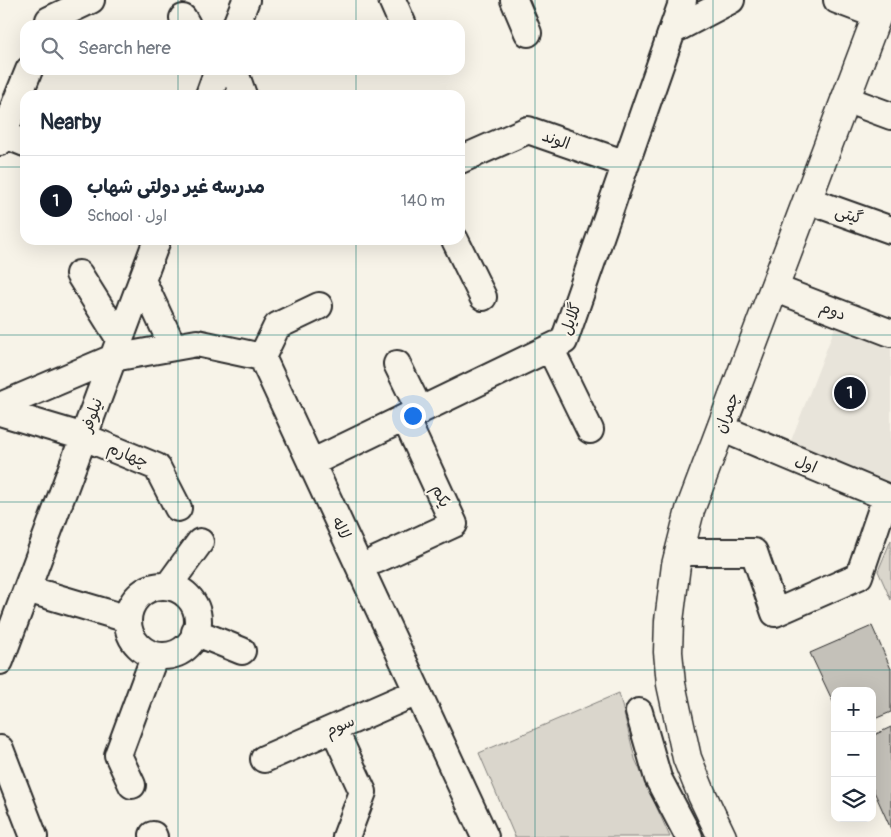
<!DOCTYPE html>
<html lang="en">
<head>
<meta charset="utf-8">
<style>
  body { margin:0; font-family:Pangolin,"Playpen Sans Arabic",sans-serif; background:#f2f2f3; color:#1f2937 }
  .controls { position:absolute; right:15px; bottom:15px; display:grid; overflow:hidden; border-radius:10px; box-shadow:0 5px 20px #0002 }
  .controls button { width:45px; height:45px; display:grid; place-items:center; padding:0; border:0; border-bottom:1px solid #e0e1e3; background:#fff; color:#1f2937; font:25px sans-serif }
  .you { position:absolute; left:412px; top:415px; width:18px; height:18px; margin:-12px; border:4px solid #fff; border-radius:50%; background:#1a73e8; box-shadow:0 0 0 8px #1a73e833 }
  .badge { display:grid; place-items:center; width:32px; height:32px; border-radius:50%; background:#111827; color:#fff; font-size:16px; font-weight:700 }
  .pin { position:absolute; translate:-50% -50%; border:2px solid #fff; box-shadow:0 1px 5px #0006 }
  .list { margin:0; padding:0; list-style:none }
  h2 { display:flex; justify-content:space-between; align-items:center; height:65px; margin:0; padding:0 20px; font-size:21px }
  h2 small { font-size:16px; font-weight:400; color:#747a83 }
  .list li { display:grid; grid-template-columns:32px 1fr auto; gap:15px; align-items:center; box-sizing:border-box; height:90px; padding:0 20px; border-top:1px solid #e0e1e3 }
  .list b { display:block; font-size:19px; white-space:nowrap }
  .list p { margin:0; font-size:16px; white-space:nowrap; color:#747a83 }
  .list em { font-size:16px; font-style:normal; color:#747a83 }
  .icon { flex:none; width:28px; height:28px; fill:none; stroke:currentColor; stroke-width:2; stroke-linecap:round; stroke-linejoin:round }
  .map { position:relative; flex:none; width:891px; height:837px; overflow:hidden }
  .search { position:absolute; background:#fff; box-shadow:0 5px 20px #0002; left:20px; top:20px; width:445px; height:55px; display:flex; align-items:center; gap:12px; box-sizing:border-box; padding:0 18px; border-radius:15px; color:#747a83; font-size:19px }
  .panel { position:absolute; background:#fff; box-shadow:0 5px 20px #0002; left:20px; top:90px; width:445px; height:155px; border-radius:15px }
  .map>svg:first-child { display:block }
  .built { fill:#e8e4da }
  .green { fill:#dad6cc; stroke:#82807c }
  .building { fill:#c4c1b9; stroke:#2b2b2b }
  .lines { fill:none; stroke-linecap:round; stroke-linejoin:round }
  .minor-casing { stroke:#2b2b2b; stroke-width:30 }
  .major-casing { stroke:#2b2b2b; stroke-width:31 }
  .minor { stroke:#f7f3e8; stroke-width:26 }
  .major { stroke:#f7f3e8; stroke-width:28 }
  .grid { fill:none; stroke:#0f766e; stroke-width:1; stroke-opacity:0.55 }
  .labels { text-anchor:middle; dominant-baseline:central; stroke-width:4.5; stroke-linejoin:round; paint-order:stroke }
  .street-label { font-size:16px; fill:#2b2b2b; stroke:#f7f3e8 }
</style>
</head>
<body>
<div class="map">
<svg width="891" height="837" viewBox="0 0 891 837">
  <rect width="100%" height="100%" fill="#f7f3e8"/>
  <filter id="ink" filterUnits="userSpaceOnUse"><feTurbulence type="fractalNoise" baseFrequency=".02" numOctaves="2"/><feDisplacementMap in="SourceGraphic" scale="10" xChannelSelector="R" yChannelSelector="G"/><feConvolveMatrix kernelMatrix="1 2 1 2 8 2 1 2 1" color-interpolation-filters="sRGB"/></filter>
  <g filter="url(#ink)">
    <!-- built -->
    <path class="built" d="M 839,317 L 891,336 L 891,492 L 787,451 Z"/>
    <!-- green -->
    <path class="green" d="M 891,540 L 891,600 L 878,571 Z
      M 619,693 L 635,759 L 670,837 L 515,837 L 479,753 Z"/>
    <!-- building -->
    <path class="building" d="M 872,626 L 891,669 L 891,712 L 872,720 L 872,691 L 835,691 L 835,706 L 810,653 Z
      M 891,727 L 891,829 L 872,787 L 872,736 Z"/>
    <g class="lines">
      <!-- minor casing -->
      <g class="minor-casing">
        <path id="minor" d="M 392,0 L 403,25
          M 514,0 L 528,33
          M 837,0 L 877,15
          M 183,18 L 187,25
          M 49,20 L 91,0
          M 236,25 L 246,0
          M 672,31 L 683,0
          M 234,70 L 243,95
          M 209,95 L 218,70
          M 845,99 L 891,116
          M 3,134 L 25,143
          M 0,142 L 29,70
          M 460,160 L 528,130 L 626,164
          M 807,200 L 891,230
          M 455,240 L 483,297
          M 79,274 L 119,338
          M 142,280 L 173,347
          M 774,288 L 891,333
          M 550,348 L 590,430
          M 262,357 L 277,326 L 319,306
          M 397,364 L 420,411
          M 0,406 L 113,358 L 197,343 L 262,357 L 485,837
          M 0,412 L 84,437 L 157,467 L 178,508
          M 721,428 L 891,499
          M 311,463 L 564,341 L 672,31 L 731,0
          M 679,552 L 754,552 L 775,613 L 859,576 L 886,497
          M 376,560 L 454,524 L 405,418
          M 168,586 L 200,542
          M128 621a35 35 0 1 1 70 0a35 35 0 1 1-70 0Z
          M 27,589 L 128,619
          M 195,632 L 242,651
          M 0,661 L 157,240
          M 639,712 L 658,778 L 689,837
          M 334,729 L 363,792 L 346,837
          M 0,749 L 34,837
          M 264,759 L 417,692
          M 132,785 L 118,755 L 155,655
          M 153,835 L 154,837"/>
      </g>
      <!-- major casing -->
      <g class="major-casing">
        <path id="major" d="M 722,837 L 702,795 L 687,758 L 671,684 L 668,652 L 669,621 L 676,565 L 690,510 L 883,0"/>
      </g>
      <!-- minor -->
      <use href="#minor" class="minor"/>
      <!-- major -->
      <use href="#major" class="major"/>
    </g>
  </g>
  <!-- grid -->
  <path class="grid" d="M 178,0 L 178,25M 356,0 L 356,25M 535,0 L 535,837M 713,0 L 713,837M 178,70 L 178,95M 356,70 L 356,95M 0,167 L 25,167M 460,167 L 891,167M 178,240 L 178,837M 356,240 L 356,837M 0,335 L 891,335M 0,502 L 891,502M 0,670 L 891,670"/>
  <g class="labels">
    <!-- street labels -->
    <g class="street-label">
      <text transform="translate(556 140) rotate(19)">الوند</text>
      <text transform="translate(849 215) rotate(19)">گیتی</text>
      <text transform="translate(833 311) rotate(21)">دوم</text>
      <text transform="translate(571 319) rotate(-70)">گلایل</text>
      <text transform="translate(727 413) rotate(-69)">چمران</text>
      <text transform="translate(92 415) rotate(-70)">نیلوفر</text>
      <text transform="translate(128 455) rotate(22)">چهارم</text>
      <text transform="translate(806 464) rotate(23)">اول</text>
      <text transform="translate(441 496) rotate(65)">یکم</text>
      <text transform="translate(341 528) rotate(65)">لاله</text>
      <text transform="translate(340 726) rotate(-24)">سوم</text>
    </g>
  </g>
</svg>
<div class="controls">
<button>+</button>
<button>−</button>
<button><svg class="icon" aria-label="layers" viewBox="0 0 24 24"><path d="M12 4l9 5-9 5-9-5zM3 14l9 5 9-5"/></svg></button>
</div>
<div class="you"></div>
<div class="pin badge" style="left:850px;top:393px">1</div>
<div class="search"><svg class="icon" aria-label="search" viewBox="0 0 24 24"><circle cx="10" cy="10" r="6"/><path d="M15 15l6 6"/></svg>Search here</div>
<section class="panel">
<h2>Nearby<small></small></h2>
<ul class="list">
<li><span class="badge">1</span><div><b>مدرسه غیر دولتی شهاب</b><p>School · اول</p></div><em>140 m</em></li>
</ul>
</section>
</div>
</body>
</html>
